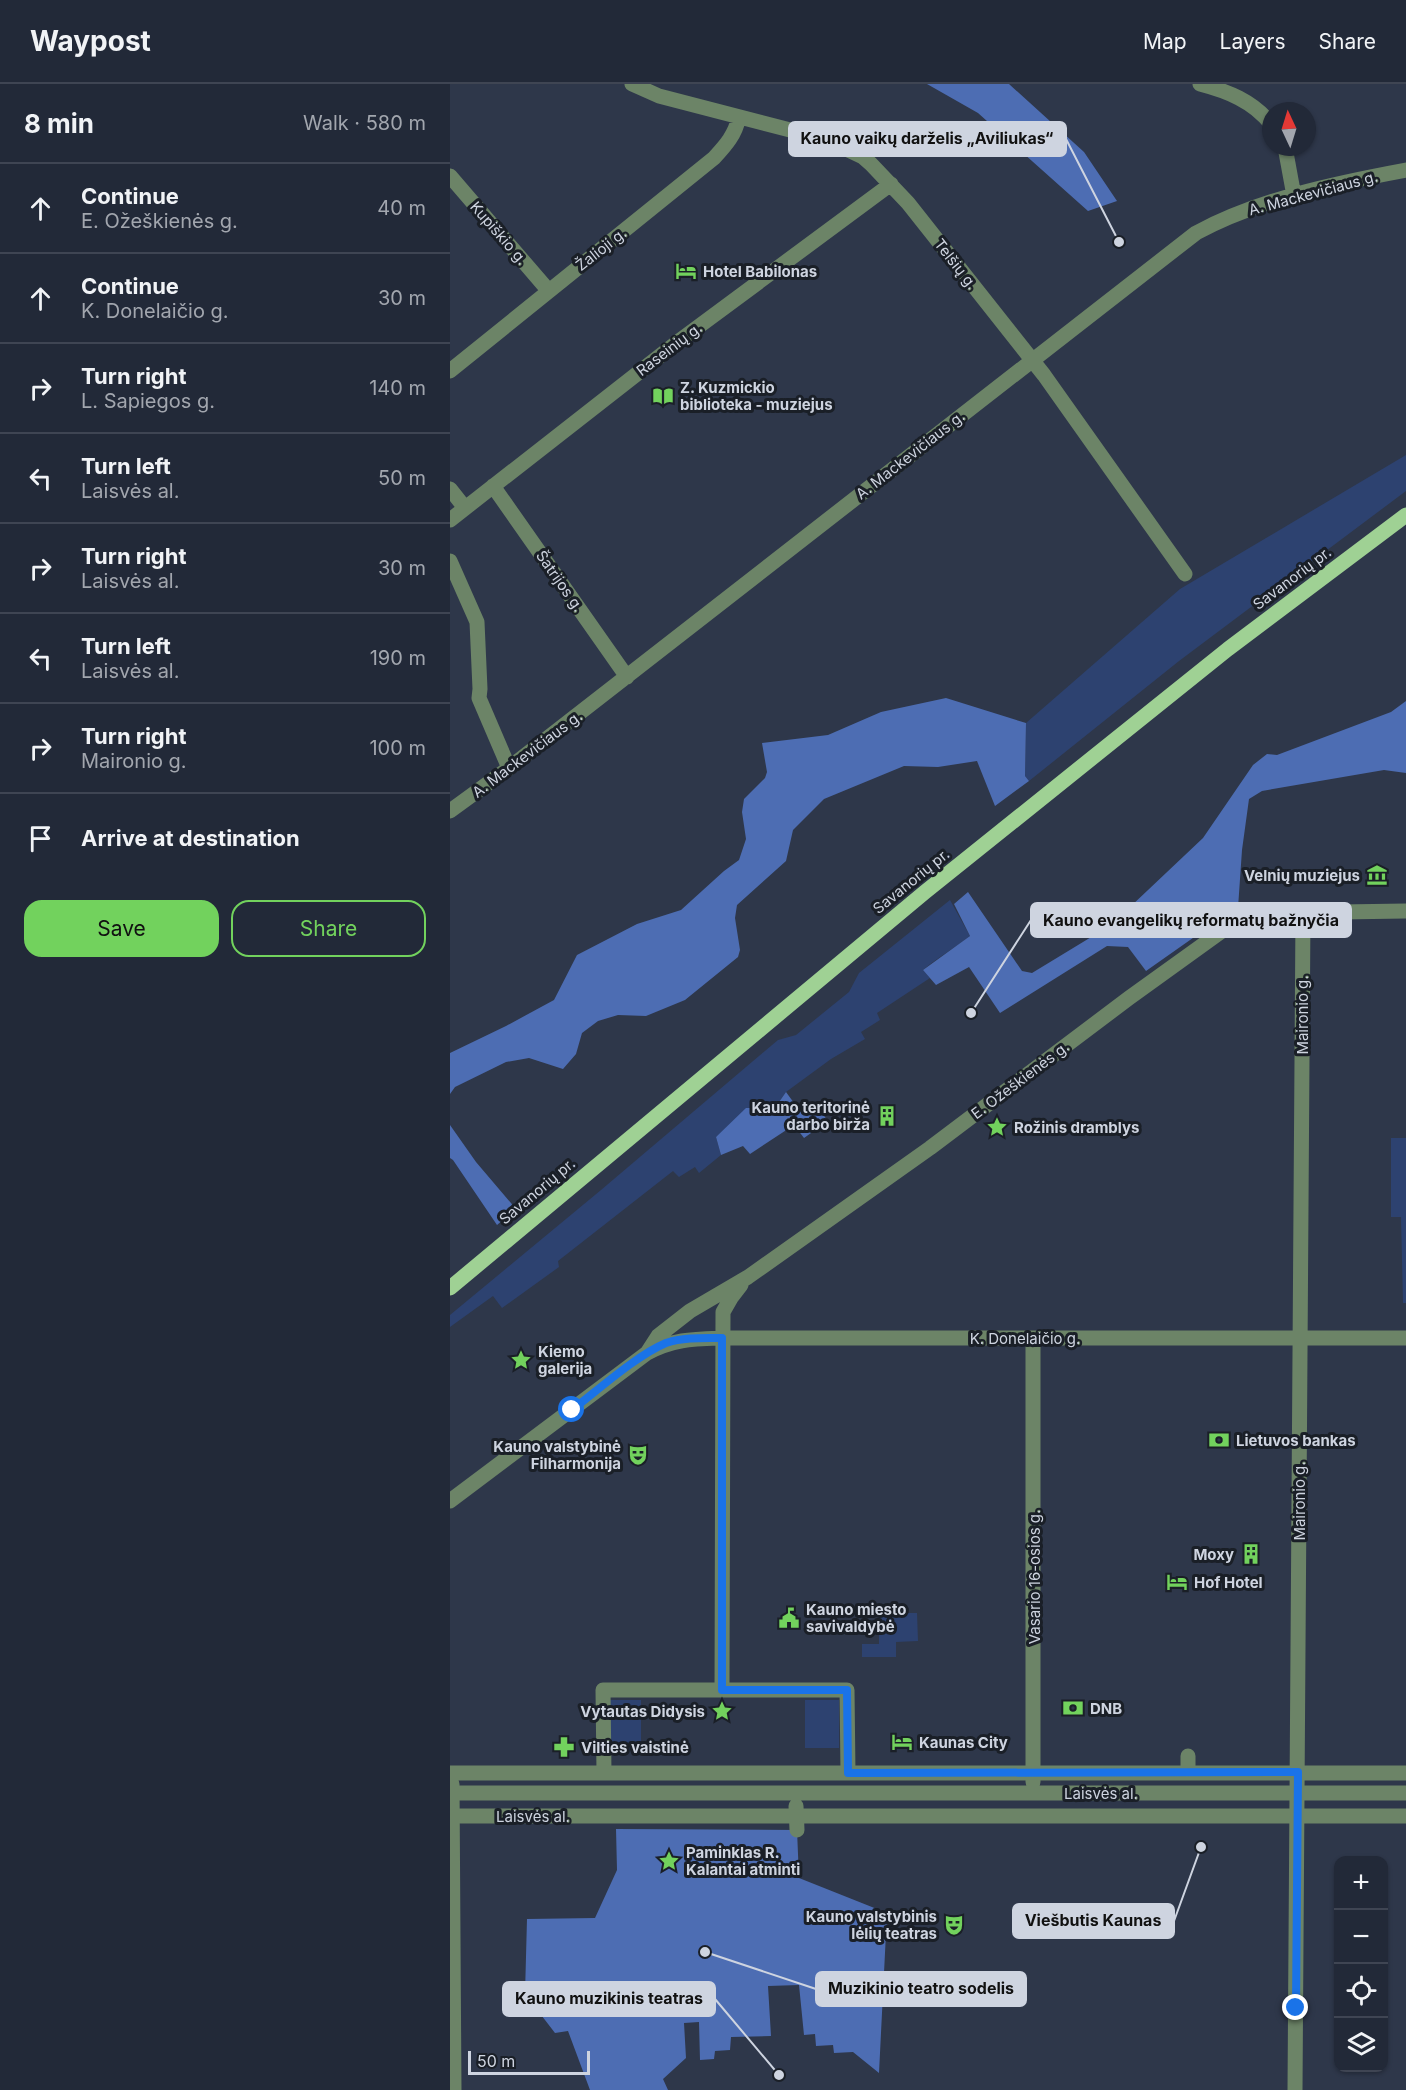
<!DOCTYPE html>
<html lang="en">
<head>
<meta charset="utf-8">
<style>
  body { margin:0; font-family:Inter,sans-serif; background:#2a3140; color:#f1f3f6 }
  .controls { position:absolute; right:18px; bottom:18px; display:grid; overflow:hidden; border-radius:12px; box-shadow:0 2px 4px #0004 }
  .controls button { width:54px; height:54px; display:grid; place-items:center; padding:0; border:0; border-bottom:2px solid #3f4553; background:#222938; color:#f1f3f6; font:30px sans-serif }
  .compass { position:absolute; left:812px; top:18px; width:54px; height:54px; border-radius:50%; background:#222938; box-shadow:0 2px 4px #0004; rotate:356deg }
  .scale { position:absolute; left:18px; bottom:15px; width:122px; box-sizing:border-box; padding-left:6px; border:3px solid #ced4e0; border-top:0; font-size:16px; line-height:21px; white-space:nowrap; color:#ced4e0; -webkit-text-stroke:4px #1a1f27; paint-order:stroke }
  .stop { position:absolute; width:18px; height:18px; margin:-14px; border:4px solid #1a73e8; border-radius:50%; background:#fff }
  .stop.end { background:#1a73e8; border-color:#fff; box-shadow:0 2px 6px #0008 }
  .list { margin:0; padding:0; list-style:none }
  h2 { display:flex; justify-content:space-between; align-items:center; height:78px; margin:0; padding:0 24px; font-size:26px }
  h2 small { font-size:20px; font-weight:400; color:#a2a6ae }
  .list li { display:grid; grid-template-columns:39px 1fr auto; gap:18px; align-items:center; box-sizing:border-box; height:90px; padding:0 24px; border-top:2px solid #3f4553 }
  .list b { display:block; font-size:22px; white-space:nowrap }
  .list p { margin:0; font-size:20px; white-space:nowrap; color:#a2a6ae }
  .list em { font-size:20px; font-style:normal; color:#a2a6ae }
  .actions { display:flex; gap:12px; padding:18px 24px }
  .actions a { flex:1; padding:14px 0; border:2px solid #72d25d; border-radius:18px; text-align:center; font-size:21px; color:#72d25d }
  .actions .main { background:#72d25d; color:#111 }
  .icon { flex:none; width:33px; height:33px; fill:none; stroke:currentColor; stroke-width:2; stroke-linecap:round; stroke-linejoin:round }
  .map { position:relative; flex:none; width:956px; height:2006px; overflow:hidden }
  header { display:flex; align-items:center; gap:36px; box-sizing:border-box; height:84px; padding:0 30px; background:#222938; border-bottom:2px solid #3f4553 }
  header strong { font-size:28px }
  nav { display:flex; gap:33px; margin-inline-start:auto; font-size:21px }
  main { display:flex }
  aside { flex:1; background:#222938 }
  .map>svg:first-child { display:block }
  .green { fill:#2d4270 }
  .forest { fill:#4d6db3 }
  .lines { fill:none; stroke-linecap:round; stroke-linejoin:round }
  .minor { stroke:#6c8467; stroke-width:15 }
  .major { stroke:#9fd194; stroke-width:15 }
  .route { stroke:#1a73e8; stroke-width:8 }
  .labels { text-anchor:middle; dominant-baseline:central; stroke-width:6; stroke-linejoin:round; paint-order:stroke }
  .street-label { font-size:15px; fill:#ced4e0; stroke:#1a1f27 }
  .poi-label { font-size:15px; font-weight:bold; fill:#ced4e0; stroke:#1a1f27; text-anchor:start }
  .leader { fill:none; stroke:#ced4e0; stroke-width:2 }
  .callout-dot { fill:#ced4e0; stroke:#1a1f27; stroke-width:2 }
  .callout { fill:#ced4e0; stroke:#ced4e0; stroke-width:2 }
  .callout-label { font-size:16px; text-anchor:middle; font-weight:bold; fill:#111 }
</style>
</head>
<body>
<header>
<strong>Waypost</strong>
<nav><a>Map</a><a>Layers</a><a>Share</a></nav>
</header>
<main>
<aside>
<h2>8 min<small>Walk · 580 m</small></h2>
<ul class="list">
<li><svg class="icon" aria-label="ahead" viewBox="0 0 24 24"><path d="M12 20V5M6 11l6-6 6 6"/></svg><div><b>Continue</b><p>E. Ožeškienės g.</p></div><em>40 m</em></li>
<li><svg class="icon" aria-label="ahead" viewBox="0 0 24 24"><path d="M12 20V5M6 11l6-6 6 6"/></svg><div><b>Continue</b><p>K. Donelaičio g.</p></div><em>30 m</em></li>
<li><svg class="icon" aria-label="right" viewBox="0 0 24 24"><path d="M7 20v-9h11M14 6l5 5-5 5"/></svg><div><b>Turn right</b><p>L. Sapiegos g.</p></div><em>140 m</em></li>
<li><svg class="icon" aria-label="left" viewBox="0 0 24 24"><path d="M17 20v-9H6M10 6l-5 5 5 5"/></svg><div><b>Turn left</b><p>Laisvės al.</p></div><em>50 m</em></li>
<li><svg class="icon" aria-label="right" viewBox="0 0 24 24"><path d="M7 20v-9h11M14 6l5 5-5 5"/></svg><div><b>Turn right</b><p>Laisvės al.</p></div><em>30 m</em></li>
<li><svg class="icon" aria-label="left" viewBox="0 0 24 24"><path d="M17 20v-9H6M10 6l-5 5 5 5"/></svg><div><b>Turn left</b><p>Laisvės al.</p></div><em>190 m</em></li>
<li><svg class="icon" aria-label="right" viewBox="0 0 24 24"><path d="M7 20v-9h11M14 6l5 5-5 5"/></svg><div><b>Turn right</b><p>Maironio g.</p></div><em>100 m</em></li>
<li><svg class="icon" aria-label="arrive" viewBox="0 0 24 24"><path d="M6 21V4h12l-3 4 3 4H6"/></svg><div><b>Arrive at destination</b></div></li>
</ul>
<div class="actions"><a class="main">Save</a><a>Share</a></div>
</aside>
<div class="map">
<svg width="956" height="2006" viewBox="0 0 956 2006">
  <rect width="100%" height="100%" fill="#2e374a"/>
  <!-- green -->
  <path class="green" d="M 956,371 L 956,407 L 729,577 L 579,697 L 575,692 L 576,639 L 730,505 Z
    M 500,816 L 520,852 C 505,864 488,873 473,886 L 480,894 L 427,929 L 430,936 L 411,948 L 415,955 L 381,975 L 336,1008 L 320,1031 L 307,1024 L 266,1053 L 271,1071 L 249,1089 L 245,1083 L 229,1093 L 223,1087 L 108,1177 L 109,1183 L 52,1224 L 43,1212 L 0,1243 L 0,1231 L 151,1106 L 328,956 L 346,951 L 399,908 L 409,889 Z
    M 941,1054 L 956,1054 L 956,1219 L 953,1219 L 951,1133 L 941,1133 Z
    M 429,1529 L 467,1529 L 468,1557 L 446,1558 L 446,1573 L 412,1573 L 412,1560 L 429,1560 Z
    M 159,1616 L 191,1616 L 191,1666 L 160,1666 Z
    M 355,1616 L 389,1616 L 389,1664 L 355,1664 Z"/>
  <!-- forest -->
  <path class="forest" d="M 477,0 L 559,0 L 634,68 L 667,117 L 638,127 L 528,29 Z
    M 496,614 L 576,639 L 575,692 L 579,697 L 545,722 L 527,677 L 488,683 L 454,682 L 374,715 L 343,746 L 336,777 L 287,821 L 285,834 L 290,866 L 288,873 L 235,916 L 196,932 L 168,931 L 148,937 L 132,949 L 126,970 L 113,985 L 79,974 L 56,978 L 5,1003 L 0,1010 L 0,969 L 56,942 L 104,916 L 127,871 L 187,840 L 231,826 L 274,787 L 289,776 L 296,755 L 292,728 L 294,715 L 315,694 L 317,688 L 312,659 L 378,651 L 431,628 Z
    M 956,617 L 956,689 L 934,686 L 812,707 L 799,715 L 792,766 L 788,824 L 777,830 L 696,887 L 678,863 L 657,862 L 550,929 L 519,883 L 486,901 L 473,886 L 520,852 L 504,820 L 518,808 L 572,887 L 582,889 L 661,841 L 753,754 L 803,681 L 817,670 L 827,671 L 941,628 Z
    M 336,1008 L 352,1030 L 365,1020 L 378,1037 L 354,1054 L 344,1041 L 300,1070 L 293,1062 L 271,1071 L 266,1053 L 296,1024 L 307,1024 L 320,1031 Z
    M 0,1041 L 26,1078 L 66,1125 L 47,1141 L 3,1076 L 0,1074 Z
    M 166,1745 L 347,1746 L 349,1794 L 437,1829 L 429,1989 L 403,1968 L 384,1969 L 383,1961 L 366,1962 L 365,1950 L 354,1951 L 349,1901 L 318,1902 L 321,1952 L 281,1953 L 280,1966 L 265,1967 L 264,1975 L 250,1976 L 249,1938 L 234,1939 L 236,1974 L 213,1995 L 218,2006 L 140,2006 L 118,1947 L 105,1949 L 75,1910 L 77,1835 L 145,1834 L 167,1786 Z"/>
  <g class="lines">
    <!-- minor -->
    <path class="minor" d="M 182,0 L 209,12 L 375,55 L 413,73 L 421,80 L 458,119 L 594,291 L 735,490
      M 750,0 C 777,7 803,17 821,40
      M 835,63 L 844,112
      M 0,92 L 98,206
      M 0,287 L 264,74 C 276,61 285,51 289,33
      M 43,402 L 177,593
      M 0,405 L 15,424
      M 0,436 L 229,257 L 441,100
      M 0,477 L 27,538 L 30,605 L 29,614 L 59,684
      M 0,727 L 59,684 L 746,149 C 809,115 886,99 956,86
      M 197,1269 C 224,1255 242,1255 272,1254 L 956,1254
      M 0,1417 L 197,1269 L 208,1252 L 240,1227 L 298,1193 L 480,1064 L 679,914 L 779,842 L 807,831 L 824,829 L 956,827
      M 272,1606 L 273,1228 L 281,1214 L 291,1201
      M 0,1689 L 956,1689
      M 154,1689 L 153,1606 L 397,1606 L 398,1689
      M 738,1689 L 738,1672
      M 583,1698 L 583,1254
      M 2,1700 L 4,2006
      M 0,1709 L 956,1709
      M 346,1722 L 347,1746
      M 0,1732 L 956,1732
      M 845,2006 L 853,828"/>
    <!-- major -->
    <path class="major" d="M 0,1204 L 475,808 L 778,565 L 956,431"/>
  </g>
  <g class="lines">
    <!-- route -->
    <path class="route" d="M 122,1326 C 148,1306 187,1271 216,1259 C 233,1253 254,1254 272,1254 L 272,1606 L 397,1606 L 398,1689 L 848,1688 L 846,1924"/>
  </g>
  <!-- icons -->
  <defs>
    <g id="hotel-bare" transform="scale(1.62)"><path d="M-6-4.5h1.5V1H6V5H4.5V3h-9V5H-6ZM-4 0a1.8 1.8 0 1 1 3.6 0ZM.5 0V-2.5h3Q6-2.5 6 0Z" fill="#72d25d" stroke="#1a1f27" stroke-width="2.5" paint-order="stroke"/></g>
    <g id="library-bare" transform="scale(1.62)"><path d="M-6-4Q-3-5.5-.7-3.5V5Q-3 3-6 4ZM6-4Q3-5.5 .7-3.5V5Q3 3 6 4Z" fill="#72d25d" stroke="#1a1f27" stroke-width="2.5" paint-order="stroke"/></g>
    <g id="museum-bare" transform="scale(1.62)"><path d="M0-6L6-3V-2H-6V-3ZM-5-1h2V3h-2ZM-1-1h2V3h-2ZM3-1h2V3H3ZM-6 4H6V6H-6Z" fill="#72d25d" stroke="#1a1f27" stroke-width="2.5" paint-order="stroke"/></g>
    <g id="building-bare" transform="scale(1.62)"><path d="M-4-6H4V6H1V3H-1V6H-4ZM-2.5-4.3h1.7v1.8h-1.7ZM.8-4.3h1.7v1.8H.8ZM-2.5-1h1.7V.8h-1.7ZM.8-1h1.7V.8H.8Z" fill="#72d25d" stroke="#1a1f27" stroke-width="2.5" paint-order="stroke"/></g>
    <g id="sight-bare" transform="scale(1.62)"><path d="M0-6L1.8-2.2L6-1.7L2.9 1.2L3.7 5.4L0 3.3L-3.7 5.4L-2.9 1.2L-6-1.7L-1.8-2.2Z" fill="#72d25d" stroke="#1a1f27" stroke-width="2.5" paint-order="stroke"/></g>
    <g id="bank-bare" transform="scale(1.62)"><path d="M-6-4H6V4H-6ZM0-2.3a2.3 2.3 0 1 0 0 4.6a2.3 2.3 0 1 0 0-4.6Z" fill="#72d25d" stroke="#1a1f27" stroke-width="2.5" paint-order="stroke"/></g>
    <g id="theatre-bare" transform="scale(1.62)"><path d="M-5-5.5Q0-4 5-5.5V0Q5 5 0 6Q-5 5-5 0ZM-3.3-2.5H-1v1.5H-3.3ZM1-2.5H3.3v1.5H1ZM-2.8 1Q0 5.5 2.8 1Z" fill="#72d25d" stroke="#1a1f27" stroke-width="2.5" paint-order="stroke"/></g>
    <g id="civic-bare" transform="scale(1.62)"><path d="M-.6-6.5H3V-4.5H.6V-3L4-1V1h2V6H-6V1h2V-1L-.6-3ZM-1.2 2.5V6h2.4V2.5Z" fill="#72d25d" stroke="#1a1f27" stroke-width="2.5" paint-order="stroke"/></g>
    <g id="pharmacy-bare" transform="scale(1.62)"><path d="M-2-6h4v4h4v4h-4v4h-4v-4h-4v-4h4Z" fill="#72d25d" stroke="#1a1f27" stroke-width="2.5" paint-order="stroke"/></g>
  </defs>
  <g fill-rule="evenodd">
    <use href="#hotel-bare" x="236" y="187"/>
    <use href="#library-bare" x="213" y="312"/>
    <use href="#museum-bare" x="927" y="791"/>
    <use href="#building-bare" x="437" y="1032"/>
    <use href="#sight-bare" x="547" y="1043"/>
    <use href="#sight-bare" x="71" y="1276"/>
    <use href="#bank-bare" x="769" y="1356"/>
    <use href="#theatre-bare" x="188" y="1371"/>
    <use href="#building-bare" x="801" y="1470"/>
    <use href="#hotel-bare" x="727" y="1498"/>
    <use href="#civic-bare" x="339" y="1534"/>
    <use href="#bank-bare" x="623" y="1624"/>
    <use href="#sight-bare" x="272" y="1627"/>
    <use href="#hotel-bare" x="452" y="1658"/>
    <use href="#pharmacy-bare" x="114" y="1663"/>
    <use href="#sight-bare" x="219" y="1777"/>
    <use href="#theatre-bare" x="504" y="1841"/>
  </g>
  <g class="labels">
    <!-- street labels -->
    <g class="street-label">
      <text transform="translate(863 109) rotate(-15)">A. Mackevičiaus g.</text>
      <text transform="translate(49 149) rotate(49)">Kupiškio g.</text>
      <text transform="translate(151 165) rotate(-38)">Žalioji g.</text>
      <text transform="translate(506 180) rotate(52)">Telšių g.</text>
      <text transform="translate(219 265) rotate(-37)">Raseinių g.</text>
      <text transform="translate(460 371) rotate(-38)">A. Mackevičiaus g.</text>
      <text transform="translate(842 494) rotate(-37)">Savanorių pr.</text>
      <text transform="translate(110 497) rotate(55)">Šatrijos g.</text>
      <text transform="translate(77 670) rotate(-37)">A. Mackevičiaus g.</text>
      <text transform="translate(461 797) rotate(-39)">Savanorių pr.</text>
      <text transform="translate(852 931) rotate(-90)">Maironio g.</text>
      <text transform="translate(570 996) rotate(-37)">E. Ožeškienės g.</text>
      <text transform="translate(87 1107) rotate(-40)">Savanorių pr.</text>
      <text x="575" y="1254">K. Donelaičio g.</text>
      <text transform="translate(849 1417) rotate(-90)">Maironio g.</text>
      <text transform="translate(584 1493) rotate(-90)">Vasario 16-osios g.</text>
      <text x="651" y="1709">Laisvės al.</text>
      <text x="83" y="1732">Laisvės al.</text>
    </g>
    <!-- poi labels -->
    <g class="poi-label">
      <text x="253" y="187">Hotel Babilonas</text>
      <text x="230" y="303">Z. Kuzmickio<tspan x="230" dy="17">biblioteka - muziejus</tspan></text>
      <text x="910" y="791" text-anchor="end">Velnių muziejus</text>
      <text x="420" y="1023" text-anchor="end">Kauno teritorinė<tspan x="420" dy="17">darbo birža</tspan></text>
      <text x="564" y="1043">Rožinis dramblys</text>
      <text x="88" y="1267">Kiemo<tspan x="88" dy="17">galerija</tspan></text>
      <text x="786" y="1356">Lietuvos bankas</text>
      <text x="171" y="1362" text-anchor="end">Kauno valstybinė<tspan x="171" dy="17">Filharmonija</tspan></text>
      <text x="784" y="1470" text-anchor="end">Moxy</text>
      <text x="744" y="1498">Hof Hotel</text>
      <text x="356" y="1525">Kauno miesto<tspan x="356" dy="17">savivaldybė</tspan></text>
      <text x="640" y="1624">DNB</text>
      <text x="255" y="1627" text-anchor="end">Vytautas Didysis</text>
      <text x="469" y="1658">Kaunas City</text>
      <text x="131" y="1663">Vilties vaistinė</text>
      <text x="236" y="1768">Paminklas R.<tspan x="236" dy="17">Kalantai atminti</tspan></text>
      <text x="487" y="1832" text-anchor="end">Kauno valstybinis<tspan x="487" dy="17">lėlių teatras</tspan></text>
    </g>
  </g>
  <!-- callouts -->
  <path class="leader" d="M669 158L616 55M521 929L581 836M751 1763L724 1837M255 1868L366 1905M329 1991L265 1915"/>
  <g class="callout-dot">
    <circle cx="669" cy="158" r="6"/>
    <circle cx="521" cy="929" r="6"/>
    <circle cx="751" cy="1763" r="6"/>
    <circle cx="255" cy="1868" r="6"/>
    <circle cx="329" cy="1991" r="6"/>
  </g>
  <g class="callout">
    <rect x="339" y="38" width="277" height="34" rx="6"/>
    <rect x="581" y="819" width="320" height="34" rx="6"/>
    <rect x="563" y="1820" width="161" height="34" rx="6"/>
    <rect x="366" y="1888" width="210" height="34" rx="6"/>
    <rect x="53" y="1898" width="212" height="34" rx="6"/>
  </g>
  <g class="callout-label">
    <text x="477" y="60">Kauno vaikų darželis „Aviliukas“</text>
    <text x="741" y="842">Kauno evangelikų reformatų bažnyčia</text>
    <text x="643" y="1842">Viešbutis Kaunas</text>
    <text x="471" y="1910">Muzikinio teatro sodelis</text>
    <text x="159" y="1920">Kauno muzikinis teatras</text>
  </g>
</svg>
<div class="controls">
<button>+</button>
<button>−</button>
<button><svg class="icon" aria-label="locate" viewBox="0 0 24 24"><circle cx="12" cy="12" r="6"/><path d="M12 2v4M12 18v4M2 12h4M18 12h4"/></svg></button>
<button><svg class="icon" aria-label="layers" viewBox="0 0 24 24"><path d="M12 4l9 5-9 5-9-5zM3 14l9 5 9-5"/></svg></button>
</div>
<svg class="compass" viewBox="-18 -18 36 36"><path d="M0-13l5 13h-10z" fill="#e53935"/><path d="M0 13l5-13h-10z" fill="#a2a6ae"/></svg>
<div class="scale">50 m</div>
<div class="stop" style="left:122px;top:1326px"></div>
<div class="stop end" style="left:846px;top:1924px"></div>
</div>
</main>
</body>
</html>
